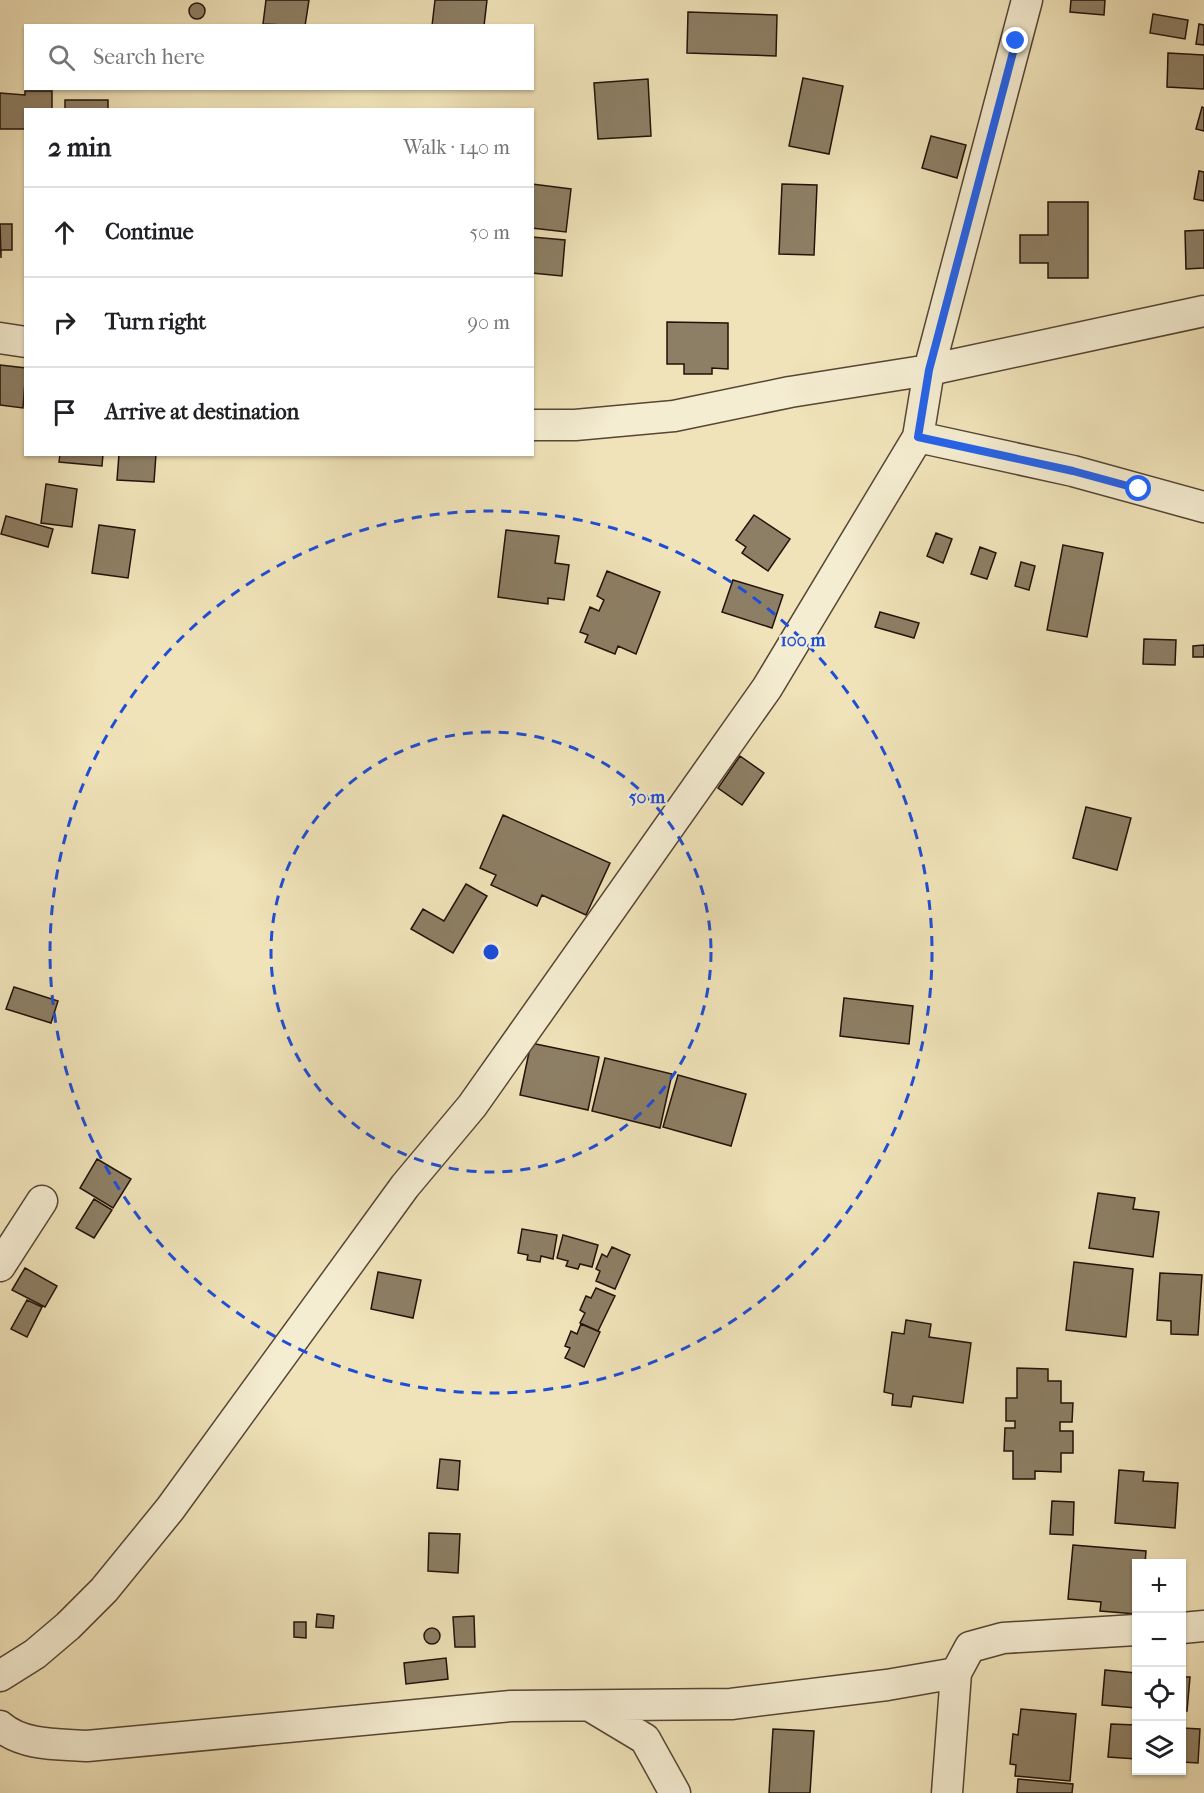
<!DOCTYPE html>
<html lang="en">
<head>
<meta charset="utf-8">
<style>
  body { margin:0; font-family:"IM FELL French Canon",serif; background:#f6f6f6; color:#202124 }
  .controls { position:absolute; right:18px; bottom:18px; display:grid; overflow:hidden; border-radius:0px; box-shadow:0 2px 4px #0004 }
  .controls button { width:54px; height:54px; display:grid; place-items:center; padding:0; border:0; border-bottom:2px solid #e0e0e0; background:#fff; color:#202124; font:30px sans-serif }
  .stop { position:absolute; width:18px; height:18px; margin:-14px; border:4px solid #2563eb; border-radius:50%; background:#fff }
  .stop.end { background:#2563eb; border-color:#fff; box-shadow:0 2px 6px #0008 }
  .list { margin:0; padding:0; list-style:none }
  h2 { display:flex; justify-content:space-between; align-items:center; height:78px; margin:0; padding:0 24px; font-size:26px }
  h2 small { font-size:20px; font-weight:400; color:#757577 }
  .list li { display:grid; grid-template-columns:39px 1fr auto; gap:18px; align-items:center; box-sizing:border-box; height:90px; padding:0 24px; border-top:2px solid #e0e0e0 }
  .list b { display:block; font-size:22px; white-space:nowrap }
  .list em { font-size:20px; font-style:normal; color:#757577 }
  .icon { flex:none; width:33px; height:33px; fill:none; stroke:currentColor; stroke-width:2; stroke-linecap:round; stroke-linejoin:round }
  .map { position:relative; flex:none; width:1204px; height:1793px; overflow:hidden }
  .search { position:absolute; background:#fff; box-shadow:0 2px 4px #0004; left:24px; top:24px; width:510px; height:66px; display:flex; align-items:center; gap:15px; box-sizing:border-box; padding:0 21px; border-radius:0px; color:#757577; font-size:22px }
  .panel { position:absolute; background:#fff; box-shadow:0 2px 4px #0004; left:24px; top:108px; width:510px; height:348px; border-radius:0px }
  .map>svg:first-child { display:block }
  .building { fill:#8d7f65; stroke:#221209; stroke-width:1.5 }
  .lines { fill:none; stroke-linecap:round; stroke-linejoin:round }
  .street-casing { stroke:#564635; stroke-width:33 }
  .street { stroke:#f5edd2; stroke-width:30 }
  .route { stroke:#2563eb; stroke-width:8 }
  .ring { fill:none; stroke:#1d4ed8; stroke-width:3; stroke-dasharray:10 8 }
  .centre { fill:#1d4ed8; stroke:#f5edd2; stroke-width:3 }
  .ring-label { font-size:18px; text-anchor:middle; font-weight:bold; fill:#1d4ed8; stroke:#f5edd2; stroke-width:4.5; stroke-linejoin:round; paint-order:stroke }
</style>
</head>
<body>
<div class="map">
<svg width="1204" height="1793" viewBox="0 0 1204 1793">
  <rect width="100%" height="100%" fill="#f0e3b9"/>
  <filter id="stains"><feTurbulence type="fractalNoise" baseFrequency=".00333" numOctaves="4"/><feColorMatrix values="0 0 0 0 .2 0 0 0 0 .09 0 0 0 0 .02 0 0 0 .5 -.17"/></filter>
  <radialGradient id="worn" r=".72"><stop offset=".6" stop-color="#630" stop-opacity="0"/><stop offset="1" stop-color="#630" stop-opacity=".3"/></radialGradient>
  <!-- building -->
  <path class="building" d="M 266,0 L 309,0 L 305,26 L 263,24 Z
    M 435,0 L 487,0 L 484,26 L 432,26 Z
    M 1071,0 L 1105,0 L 1104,15 L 1070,12 Z
    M189 11a8 8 0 1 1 16 0a8 8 0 1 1-16 0Z
    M 688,12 L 777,15 L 776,56 L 687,53 Z
    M 1153,14 L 1188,20 L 1185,39 L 1150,33 Z
    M 1199,24 L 1204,25 L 1204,45 L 1196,44 Z
    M 1168,53 L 1204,55 L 1204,89 L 1167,87 Z
    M 803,78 L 843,86 L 829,154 L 789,146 Z
    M 648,79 L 651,136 L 598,139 L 594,83 Z
    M 25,91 L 52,91 L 52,110 L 26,110 L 26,129 L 0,129 L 0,93 L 25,95 Z
    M 65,100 L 108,100 L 108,110 L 65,110 Z
    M 1202,107 L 1204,108 L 1204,131 L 1196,129 Z
    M 931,136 L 966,145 L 957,178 L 922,168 Z
    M 1199,171 L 1204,172 L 1204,201 L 1194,199 Z
    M 532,184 L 571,189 L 566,232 L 532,228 Z
    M 782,184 L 817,185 L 814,255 L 779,254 Z
    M 1048,202 L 1088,202 L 1088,278 L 1048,278 L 1048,263 L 1020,263 L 1020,235 L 1048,235 Z
    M 0,224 L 12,224 L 12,250 L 1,250 L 1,258 Z
    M 1204,230 L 1204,268 L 1186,269 L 1185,231 Z
    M 532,237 L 565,240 L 562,276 L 532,273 Z
    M 667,322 L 728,323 L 728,369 L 712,368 L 712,374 L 684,374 L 684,364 L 667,364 Z
    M 0,365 L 26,368 L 23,408 L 0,405 Z
    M 60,454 L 103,454 L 102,466 L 59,462 Z
    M 119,454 L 156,454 L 154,482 L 117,480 Z
    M 46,484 L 77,489 L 72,527 L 41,523 Z
    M 754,515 L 790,539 L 768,571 L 742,553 L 746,547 L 736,540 Z
    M 6,516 L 53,529 L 48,547 L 1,534 Z
    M 99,525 L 135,530 L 128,578 L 92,573 Z
    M 506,530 L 559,536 L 555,563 L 569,565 L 564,600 L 548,598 L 548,604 L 498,597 Z
    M 936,533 L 952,539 L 943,563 L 927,556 Z
    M 1063,545 L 1103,553 L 1087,637 L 1047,630 Z
    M 980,547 L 996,553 L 987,579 L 971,574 Z
    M 1021,562 L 1035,566 L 1029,590 L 1015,586 Z
    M 607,571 L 660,592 L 636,654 L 618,646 L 615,654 L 585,642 L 588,635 L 580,632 L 590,607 L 599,611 L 604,600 L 597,596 Z
    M 733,580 L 783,595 L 772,628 L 722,612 Z
    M 880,612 L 919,623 L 914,638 L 875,627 Z
    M 1144,639 L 1176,640 L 1175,665 L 1143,664 Z
    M 1204,645 L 1204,657 L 1193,657 L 1193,646 Z
    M 740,756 L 764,773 L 742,805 L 718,788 Z
    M 1086,807 L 1131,818 L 1117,870 L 1073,858 Z
    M 503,815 L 610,863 L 586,915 L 542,895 L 537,906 L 491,885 L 496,875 L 480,868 Z
    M 466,884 L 487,896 L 453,953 L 411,929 L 423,909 L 444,921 Z
    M 14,987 L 58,1001 L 51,1023 L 6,1009 Z
    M 844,998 L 913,1006 L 909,1044 L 840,1036 Z
    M 531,1043 L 599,1057 L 588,1110 L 520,1095 Z
    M 605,1058 L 672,1074 L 660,1128 L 592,1111 Z
    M 678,1075 L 746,1094 L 731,1146 L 663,1127 Z
    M 97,1159 L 131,1179 L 113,1208 L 80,1188 Z
    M 1098,1193 L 1135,1198 L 1133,1209 L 1159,1212 L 1153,1257 L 1089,1248 Z
    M 94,1199 L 112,1210 L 94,1238 L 76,1228 Z
    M 522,1229 L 557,1235 L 553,1259 L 541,1256 L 540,1262 L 527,1260 L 528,1255 L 518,1253 Z
    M 563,1235 L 598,1245 L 592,1267 L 580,1264 L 578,1269 L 566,1266 L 568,1261 L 557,1258 Z
    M 612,1247 L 630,1255 L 615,1289 L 596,1281 L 600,1271 L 596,1269 L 602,1254 L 607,1257 Z
    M 1074,1262 L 1133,1269 L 1126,1337 L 1066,1330 Z
    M 25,1268 L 57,1286 L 45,1307 L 12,1290 Z
    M 378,1272 L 421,1280 L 413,1318 L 371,1309 Z
    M 1160,1273 L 1202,1275 L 1198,1335 L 1171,1334 L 1171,1321 L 1157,1320 Z
    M 596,1288 L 615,1296 L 598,1331 L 580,1323 L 585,1313 L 580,1310 L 586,1296 L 591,1298 Z
    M 27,1300 L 42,1307 L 27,1337 L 11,1329 Z
    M 906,1320 L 931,1324 L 929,1337 L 971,1343 L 963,1403 L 913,1396 L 911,1407 L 892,1405 L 893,1394 L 884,1392 L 892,1332 L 904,1334 Z
    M 581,1324 L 600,1332 L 584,1367 L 565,1358 L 570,1348 L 565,1346 L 571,1331 L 577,1334 Z
    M 1017,1368 L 1048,1369 L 1048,1381 L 1061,1381 L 1061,1403 L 1073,1403 L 1072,1422 L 1060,1422 L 1060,1431 L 1073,1431 L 1073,1453 L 1061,1453 L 1061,1472 L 1035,1471 L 1035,1479 L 1013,1479 L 1013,1451 L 1004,1451 L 1005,1428 L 1015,1428 L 1015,1421 L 1006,1421 L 1006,1398 L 1017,1398 Z
    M 440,1459 L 460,1461 L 458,1490 L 437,1488 Z
    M 1119,1470 L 1144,1472 L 1143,1481 L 1178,1483 L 1175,1528 L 1115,1523 Z
    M 1052,1501 L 1074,1502 L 1073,1535 L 1050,1534 Z
    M 429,1533 L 460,1534 L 458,1573 L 428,1571 Z
    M 1073,1545 L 1146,1551 L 1145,1564 L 1136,1564 L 1136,1614 L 1100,1611 L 1101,1602 L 1068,1599 Z
    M 317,1614 L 334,1616 L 333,1628 L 316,1627 Z
    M 474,1616 L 475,1647 L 455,1647 L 453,1617 Z
    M 294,1622 L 306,1622 L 306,1638 L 294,1637 Z
    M424 1636a8 8 0 1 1 16 0a8 8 0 1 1-16 0Z
    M 446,1658 L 448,1679 L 406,1684 L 404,1663 Z
    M 1105,1670 L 1136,1673 L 1136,1708 L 1102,1705 Z
    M 1182,1677 L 1190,1677 L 1187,1711 L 1182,1711 Z
    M 1021,1709 L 1076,1714 L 1070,1781 L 1015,1776 L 1016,1765 L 1010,1764 L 1013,1734 L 1018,1735 Z
    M 1111,1724 L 1136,1725 L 1136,1759 L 1108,1757 Z
    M 1182,1728 L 1200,1729 L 1198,1763 L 1182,1762 Z
    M 773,1729 L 814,1731 L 810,1793 L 769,1793 Z
    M 1018,1779 L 1073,1784 L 1072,1793 L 1017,1793 Z"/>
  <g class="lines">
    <!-- street casing -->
    <g class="street-casing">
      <path id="street" d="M 0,338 L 26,342
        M 532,425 L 575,425 L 674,416 L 790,392 L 929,370 L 1204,311
        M 918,437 L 1073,471 L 1204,507
        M 0,1266 L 42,1201
        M 1182,1628 L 1204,1626
        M 0,1676 L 35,1654 L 68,1626 L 104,1590 L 170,1509 L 405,1186 L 472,1106 L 767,688 L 918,437 L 929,370 L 1027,0
        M 590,1706 L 645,1739 L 675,1793
        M 0,1726 C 23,1746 58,1744 87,1746 L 511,1706 L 731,1704 L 887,1685 L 956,1673 L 970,1647 L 1003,1638 L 1136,1630
        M 947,1793 L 956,1673"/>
    </g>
    <!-- street -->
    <use href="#street" class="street"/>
  </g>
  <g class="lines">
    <!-- route -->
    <path class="route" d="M 1016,41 L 929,370 L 918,437 L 1073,471 L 1139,489"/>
  </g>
  <!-- distance rings -->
  <g class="ring">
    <circle cx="491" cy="952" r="220"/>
    <circle cx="491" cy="952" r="441"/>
  </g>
  <circle cx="491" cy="952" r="9" class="centre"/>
  <g class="ring-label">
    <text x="803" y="646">100 m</text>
    <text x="647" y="803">50 m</text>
  </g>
  <rect width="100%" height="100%" filter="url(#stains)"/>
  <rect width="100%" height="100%" fill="url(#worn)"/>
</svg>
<div class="controls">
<button>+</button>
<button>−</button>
<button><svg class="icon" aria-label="locate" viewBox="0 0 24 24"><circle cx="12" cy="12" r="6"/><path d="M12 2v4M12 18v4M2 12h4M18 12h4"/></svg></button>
<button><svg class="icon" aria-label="layers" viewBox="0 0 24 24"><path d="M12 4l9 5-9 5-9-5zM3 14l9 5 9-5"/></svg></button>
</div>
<div class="stop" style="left:1139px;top:489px"></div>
<div class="stop end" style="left:1016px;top:41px"></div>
<div class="search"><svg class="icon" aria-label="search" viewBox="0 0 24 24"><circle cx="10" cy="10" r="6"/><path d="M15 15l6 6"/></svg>Search here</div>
<section class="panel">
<h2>2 min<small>Walk · 140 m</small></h2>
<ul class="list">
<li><svg class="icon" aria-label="ahead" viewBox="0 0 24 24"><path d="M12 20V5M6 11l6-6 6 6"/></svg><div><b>Continue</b></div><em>50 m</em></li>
<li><svg class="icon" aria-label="right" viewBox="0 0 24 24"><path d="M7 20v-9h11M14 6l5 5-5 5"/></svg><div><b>Turn right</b></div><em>90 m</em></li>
<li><svg class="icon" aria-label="arrive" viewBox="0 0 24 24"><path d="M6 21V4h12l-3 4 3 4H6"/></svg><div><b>Arrive at destination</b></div></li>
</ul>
</section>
</div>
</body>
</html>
